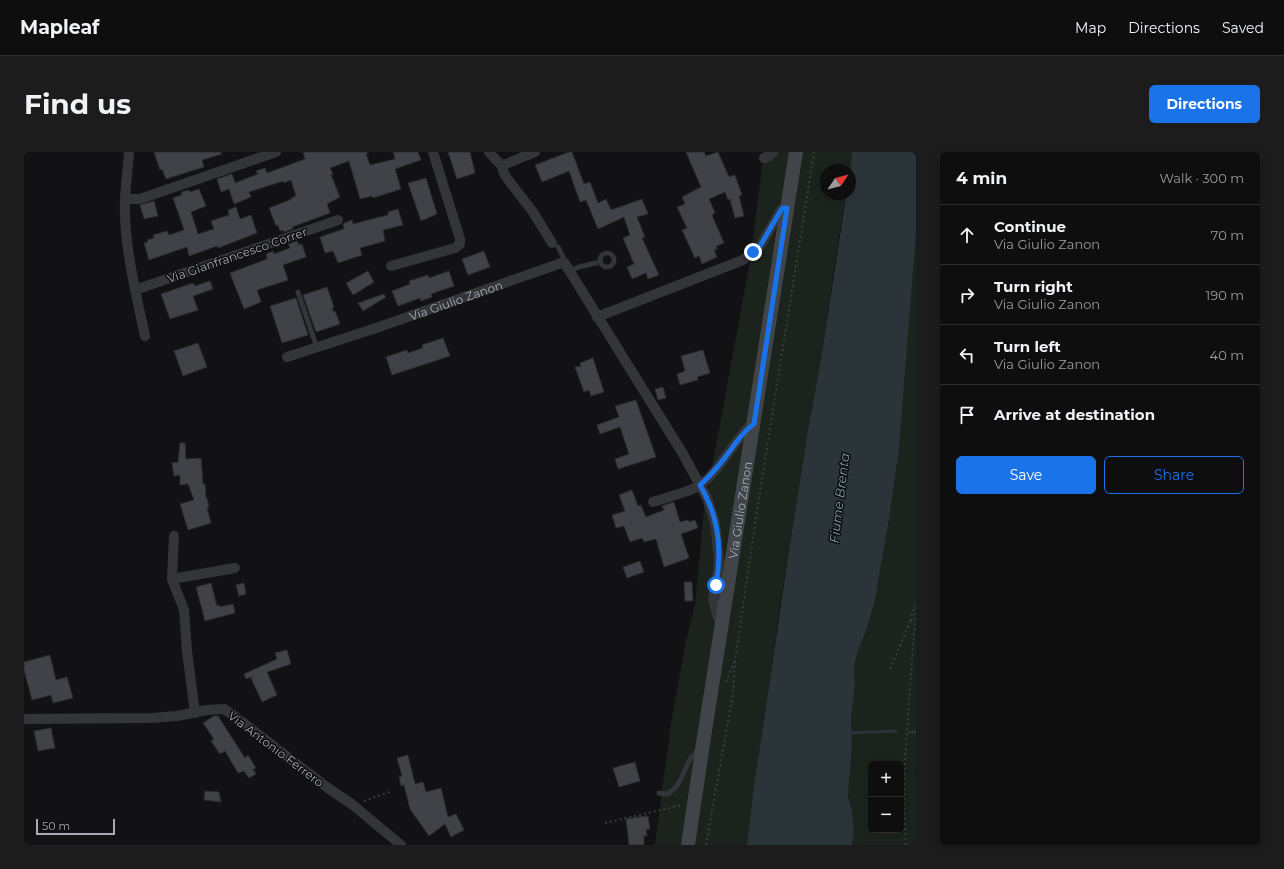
<!DOCTYPE html>
<html lang="en">
<head>
<meta charset="utf-8">
<style>
  body { margin:0; font-family:Montserrat,sans-serif; background:#1c1c1d; color:#f1f3f6 }
  .controls { position:absolute; right:12px; bottom:12px; display:grid; overflow:hidden; border-radius:6px; box-shadow:0 2px 10px #0003 }
  .controls button { width:36px; height:36px; display:grid; place-items:center; padding:0; border:0; border-bottom:1px solid #2e2e2f; background:#0e0e0f; color:#f1f3f6; font:20px sans-serif }
  .compass { position:absolute; left:796px; top:12px; width:36px; height:36px; border-radius:50%; background:#0e0e0f; box-shadow:0 2px 10px #0003; rotate:55deg }
  .scale { position:absolute; left:12px; bottom:10px; width:79px; box-sizing:border-box; padding-left:4px; border:2px solid #a4abb4; border-top:0; font-size:11px; line-height:14px; white-space:nowrap; color:#a4abb4; -webkit-text-stroke:3px #0d0d0f; paint-order:stroke }
  .stop { position:absolute; width:12px; height:12px; margin:-9px; border:3px solid #1a73e8; border-radius:50%; background:#fff }
  .stop.end { background:#1a73e8; border-color:#fff; box-shadow:0 1px 4px #0008 }
  .list { margin:0; padding:0; list-style:none }
  h2 { display:flex; justify-content:space-between; align-items:center; height:52px; margin:0; padding:0 16px; font-size:17px }
  h2 small { font-size:13px; font-weight:400; color:#9b9c9e }
  .list li { display:grid; grid-template-columns:26px 1fr auto; gap:12px; align-items:center; box-sizing:border-box; height:60px; padding:0 16px; border-top:1px solid #2e2e2f }
  .list b { display:block; font-size:15px; white-space:nowrap }
  .list p { margin:0; font-size:13px; white-space:nowrap; color:#9b9c9e }
  .list em { font-size:13px; font-style:normal; color:#9b9c9e }
  .actions { display:flex; gap:8px; padding:12px 16px }
  .actions a { flex:1; padding:9px 0; border:1px solid #1a73e8; border-radius:6px; text-align:center; font-size:14px; color:#1a73e8 }
  .actions .main { background:#1a73e8; color:#fff }
  .icon { flex:none; width:22px; height:22px; fill:none; stroke:currentColor; stroke-width:2; stroke-linecap:round; stroke-linejoin:round }
  .map { position:relative; flex:none; width:892px; height:693px; overflow:hidden; border-radius:6px }
  header { display:flex; align-items:center; gap:24px; box-sizing:border-box; height:56px; padding:0 20px; background:#0e0e0f; border-bottom:1px solid #2e2e2f }
  header strong { font-size:19px }
  nav { display:flex; gap:22px; margin-inline-start:auto; font-size:14px }
  .intro { display:flex; align-items:center; justify-content:space-between; box-sizing:border-box; height:96px; padding:0 24px }
  h1 { margin:0; font-size:28px }
  .button { padding:10px 18px; border-radius:6px; background:#1a73e8; color:#fff; font-size:14px; font-weight:700 }
  main { display:flex; gap:24px; padding:0 24px }
  aside { flex:1; background:#0e0e0f; border-radius:6px; box-shadow:0 2px 10px #0003 }
  .map>svg:first-child { display:block }
  .green { fill:#1c231c; fill-rule:evenodd }
  .water { fill:#2b3539 }
  .lines { fill:none; stroke-linecap:round; stroke-linejoin:round }
  .stream { stroke:#2b3539; stroke-width:3 }
  .building { fill:#414247; stroke:#2c2d30 }
  .path { stroke:#393c40; stroke-width:2; stroke-dasharray:2 3; stroke-linecap:butt }
  .lane { stroke:#333539; stroke-width:5 }
  .street { stroke:#333539; stroke-width:10 }
  .secondary { stroke:#414449; stroke-width:14 }
  .route { stroke:#1a73e8; stroke-width:5 }
  .labels { text-anchor:middle; dominant-baseline:central; stroke-width:3; stroke-linejoin:round; paint-order:stroke }
  .street-label { font-size:12px; fill:#a4abb4; stroke:#0d0d0f }
  .water-label { font-size:13px; font-style:italic; fill:#7b9eaf; stroke:#0d0d0f }
</style>
</head>
<body>
<header>
<strong>Mapleaf</strong>
<nav><a>Map</a><a>Directions</a><a>Saved</a></nav>
</header>
<div class="intro"><h1>Find us</h1><a class="button">Directions</a></div>
<main>
<div class="map">
<svg width="892" height="693" viewBox="0 0 892 693">
  <rect width="100%" height="100%" fill="#121214"/>
  <!-- green -->
  <path class="green" d="M 740,0 L 828,0 L 826,22 L 826,18 L 802,18 L 802,42 L 822,42 L 810,117 L 798,201 L 783,284 L 756,454 L 723,693 L 631,693 L 647,571 L 662,489 L 671,452 L 680,359 L 726,109 Z
    M 892,80 L 892,622 L 890,618 L 892,627 L 892,693 L 828,693 L 830,680 L 828,659 L 824,644 L 828,593 L 827,571 L 831,530 L 830,522 L 830,514 L 833,502 L 842,479 L 851,448 L 865,367 L 875,298 ZM 847,612 L 877,612 L 877,678 L 847,678 Z"/>
  <!-- water -->
  <path class="water" d="M 828,0 L 892,0 L 892,80 L 875,298 L 865,367 L 851,448 L 842,479 L 833,502 L 830,514 L 830,522 L 831,530 L 827,570 L 828,593 L 824,644 L 828,659 L 830,680 L 828,693 L 723,693 C 727,663 729,633 735,603 L 764,405 L 783,284 L 798,201 L 820,58 L 822,42 L 826,42 L 826,22 Z"/>
  <g class="lines">
    <!-- stream -->
    <path class="stream" d="M 886,580 L 892,580
      M 824,581 L 872,579"/>
  </g>
  <!-- building -->
  <path class="building" d="M 130,0 L 197,0 L 198,2 L 178,8 L 180,15 L 142,27 L 138,17 L 136,18 Z
    M 279,0 L 345,0 L 342,2 L 346,13 L 371,7 L 369,0 L 394,0 L 397,8 L 371,17 L 377,37 L 349,46 L 348,44 L 336,47 L 325,9 L 306,16 L 309,22 L 307,23 L 316,45 L 303,52 L 306,61 L 268,75 L 269,77 L 260,80 L 259,78 L 256,79 L 254,73 L 252,74 L 245,56 L 268,47 L 267,46 L 272,44 L 267,28 L 260,31 L 259,29 L 225,40 L 227,45 L 210,52 L 205,37 L 197,40 L 193,27 L 208,22 L 211,31 L 234,22 L 232,19 L 241,16 L 243,21 L 281,7 Z
    M 424,0 L 446,0 L 451,21 L 433,27 Z
    M 545,0 L 548,0 L 560,32 L 566,30 L 574,51 L 582,47 L 587,58 L 618,47 L 624,62 L 613,65 L 621,85 L 618,86 L 635,123 L 624,127 L 622,121 L 608,127 L 603,115 L 610,112 L 599,86 L 606,83 L 600,65 L 574,77 L 562,48 L 556,50 L 545,19 L 518,30 L 511,13 Z
    M 662,0 L 680,0 L 682,4 L 694,0 L 705,25 L 711,23 L 718,43 L 715,44 L 720,64 L 711,66 L 706,47 L 704,48 L 701,40 L 685,47 L 691,61 L 688,63 L 700,91 L 692,94 L 693,97 L 690,98 L 693,105 L 678,112 L 675,104 L 671,106 L 664,91 L 658,78 L 663,76 L 653,55 L 661,52 L 658,45 L 677,35 Z
    M 402,26 L 413,62 L 397,69 L 384,31 Z
    M 175,37 L 182,54 L 167,60 L 174,82 L 190,77 L 187,69 L 205,63 L 204,58 L 212,55 L 216,67 L 227,63 L 233,81 L 194,96 L 193,94 L 165,104 L 163,95 L 125,108 L 120,91 L 124,90 L 123,88 L 130,86 L 129,83 L 143,79 L 145,83 L 160,78 L 149,46 L 158,43 L 157,40 L 165,38 L 166,40 Z
    M 130,49 L 134,64 L 120,67 L 116,53 Z
    M 374,57 L 379,73 L 359,78 L 361,89 L 336,96 L 338,103 L 314,111 L 309,99 L 301,101 L 296,85 L 320,77 L 319,72 L 320,71 L 328,68 L 329,72 L 364,63 L 364,60 Z
    M 273,89 L 275,93 L 278,92 L 282,105 L 259,113 L 264,128 L 233,138 L 237,150 L 220,157 L 206,121 L 243,107 L 242,102 L 249,99 L 250,102 L 266,96 L 264,92 Z
    M 460,99 L 466,115 L 444,123 L 438,107 Z
    M 344,119 L 350,130 L 329,143 L 322,131 Z
    M 425,119 L 430,134 L 407,142 L 408,145 L 397,149 L 396,146 L 374,154 L 368,139 L 386,132 L 385,129 L 404,123 L 405,126 Z
    M 186,129 L 189,137 L 169,144 L 174,158 L 146,167 L 137,142 L 169,131 L 171,134 Z
    M 303,135 L 310,155 L 308,156 L 310,160 L 311,159 L 316,172 L 292,180 L 279,143 Z
    M 360,142 L 362,145 L 339,159 L 334,151 Z
    M 272,146 L 284,183 L 258,191 L 246,154 Z
    M 419,186 L 426,204 L 368,223 L 362,205 L 383,198 L 384,201 L 399,196 L 398,193 Z
    M 174,191 L 183,215 L 159,224 L 150,199 Z
    M 679,198 L 686,221 L 673,225 L 674,228 L 656,233 L 653,222 L 661,219 L 657,204 Z
    M 569,206 L 580,240 L 567,244 L 565,238 L 560,240 L 551,215 L 557,214 L 556,211 Z
    M 639,235 L 642,246 L 634,248 L 631,237 Z
    M 612,248 L 632,305 L 594,317 L 591,307 L 605,302 L 596,275 L 576,282 L 573,273 L 595,265 L 591,254 Z
    M 156,291 L 161,291 L 162,307 L 177,306 L 179,332 L 181,332 L 182,346 L 183,346 L 185,355 L 183,356 L 187,371 L 164,378 L 156,352 L 170,348 L 164,332 L 156,333 L 156,323 L 150,324 L 148,311 L 154,310 Z
    M 608,338 L 614,354 L 617,353 L 622,365 L 640,358 L 638,354 L 650,350 L 656,370 L 664,368 L 665,370 L 671,368 L 674,376 L 657,382 L 665,406 L 640,415 L 632,387 L 620,390 L 618,386 L 606,390 L 600,374 L 592,376 L 588,363 L 601,359 L 595,343 Z
    M 616,409 L 620,420 L 603,426 L 599,415 Z
    M 660,430 L 668,430 L 669,449 L 661,449 Z
    M 187,431 L 193,454 L 196,453 L 196,455 L 209,452 L 211,461 L 181,469 L 172,435 Z
    M 220,431 L 222,442 L 215,444 L 212,433 Z
    M 263,498 L 267,512 L 243,520 L 253,543 L 238,550 L 227,526 L 230,524 L 222,527 L 220,522 L 253,507 L 251,501 Z
    M 26,503 L 32,528 L 43,525 L 49,546 L 29,551 L 27,543 L 8,548 L 0,518 L 0,510 Z
    M 190,564 L 194,564 L 221,606 L 224,603 L 232,616 L 229,617 L 232,622 L 225,626 L 220,619 L 214,621 L 201,599 L 196,602 L 187,589 L 190,587 L 179,571 Z
    M 27,576 L 31,596 L 14,599 L 10,579 Z
    M 384,603 L 391,632 L 399,630 L 402,640 L 417,636 L 424,665 L 432,662 L 440,678 L 427,685 L 421,672 L 405,684 L 386,657 L 380,633 L 377,634 L 375,625 L 378,624 L 373,606 Z
    M 611,610 L 616,629 L 595,635 L 589,616 Z
    M 181,639 L 195,640 L 197,650 L 180,648 Z
    M 622,664 L 624,664 L 626,677 L 622,678 L 623,684 L 620,684 L 620,693 L 605,693 L 602,667 Z"/>
  <g class="lines">
    <!-- path -->
    <path class="path" d="M 887,469 L 888,460 L 891,454
      M 866,517 L 886,470 L 890,469
      M 702,530 L 710,510
      M 340,649 L 368,639
      M 581,671 L 658,653
      M 682,693 L 709,542 L 711,509 L 732,365 L 790,0
      M 882,693 L 880,651 L 881,606 L 892,452"/>
    <!-- lane -->
    <path class="lane" d="M 534,95 L 539,105 L 540,110
      M576 108a7 7 0 1 1 14 0a7 7 0 1 1-14 0Z
      M 546,119 L 555,115 L 576,110
      M 274,140 L 293,196
      M 635,641 L 643,642 C 662,633 660,604 675,599"/>
    <!-- street -->
    <g class="street">
      <path d="M 105,0 C 104,15 102,31 101,46 C 99,90 112,141 121,184"/>
      <path d="M 465,0 L 473,9 L 478,13"/>
      <path d="M 740,6 L 745,4 L 749,0"/>
      <path d="M 478,13 L 479,19 L 482,25 L 509,60 L 528,91"/>
      <path d="M 478,13 L 482,12 L 511,0"/>
      <path d="M 101,47 L 116,47 L 252,0"/>
      <path d="M 367,114 L 431,96 L 436,92 L 436,87 L 409,0"/>
      <path d="M 111,138 L 314,68"/>
      <path d="M 573,165 L 719,108 L 736,94 L 757,58 L 759,56 L 763,56"/>
      <path id="s1" d="M 263,205 L 355,175 L 540,110 L 659,302 L 683,346 L 691,371 L 695,407 L 694,420 L 689,447 L 693,463 L 695,466 L 699,468"/>
      <path d="M 629,350 C 641,346 668,339 676,333 C 698,317 709,288 729,271"/>
      <path d="M 150,384 L 148,427 L 160,458 L 163,499 L 171,561"/>
      <path d="M 148,427 L 211,416"/>
      <path d="M 0,567 L 128,566 L 153,564 L 183,558 L 200,557 L 209,563 L 304,636 L 329,653 L 377,693"/>
    </g>
    <!-- secondary -->
    <path class="secondary" id="s2" d="M 664,693 L 678,598 L 772,0"/>
  </g>
  <g class="lines">
    <!-- route -->
    <path class="route" d="M 692,433 C 696,410 696,384 689,362 C 686,352 681,342 676,333 C 690,321 701,306 711,292 C 717,284 721,278 730,272 L 763,56 L 759,56 L 757,58 L 736,94 L 729,100"/>
  </g>
  <g class="labels">
    <!-- street labels -->
    <g class="street-label">
      <text transform="translate(213 103) rotate(-19)">Via Gianfrancesco Correr</text>
      <text stroke="none"><textPath href="#s1" startOffset="178">Via Giulio Zanon</textPath></text>
      <text stroke="none"><textPath href="#s2" startOffset="339">Via Giulio Zanon</textPath></text>
      <text transform="translate(252 597) rotate(37)">Via Antonio Ferrero</text>
    </g>
    <!-- water labels -->
    <g class="water-label">
      <text transform="translate(815 346) rotate(-83)">Fiume Brenta</text>
    </g>
  </g>
</svg>
<div class="controls">
<button>+</button>
<button>−</button>
</div>
<svg class="compass" viewBox="-18 -18 36 36"><path d="M0-13l5 13h-10z" fill="#e53935"/><path d="M0 13l5-13h-10z" fill="#9b9c9e"/></svg>
<div class="scale">50 m</div>
<div class="stop" style="left:692px;top:433px"></div>
<div class="stop end" style="left:729px;top:100px"></div>
</div>
<aside>
<h2>4 min<small>Walk · 300 m</small></h2>
<ul class="list">
<li><svg class="icon" aria-label="ahead" viewBox="0 0 24 24"><path d="M12 20V5M6 11l6-6 6 6"/></svg><div><b>Continue</b><p>Via Giulio Zanon</p></div><em>70 m</em></li>
<li><svg class="icon" aria-label="right" viewBox="0 0 24 24"><path d="M7 20v-9h11M14 6l5 5-5 5"/></svg><div><b>Turn right</b><p>Via Giulio Zanon</p></div><em>190 m</em></li>
<li><svg class="icon" aria-label="left" viewBox="0 0 24 24"><path d="M17 20v-9H6M10 6l-5 5 5 5"/></svg><div><b>Turn left</b><p>Via Giulio Zanon</p></div><em>40 m</em></li>
<li><svg class="icon" aria-label="arrive" viewBox="0 0 24 24"><path d="M6 21V4h12l-3 4 3 4H6"/></svg><div><b>Arrive at destination</b></div></li>
</ul>
<div class="actions"><a class="main">Save</a><a>Share</a></div>
</aside>
</main>
</body>
</html>
